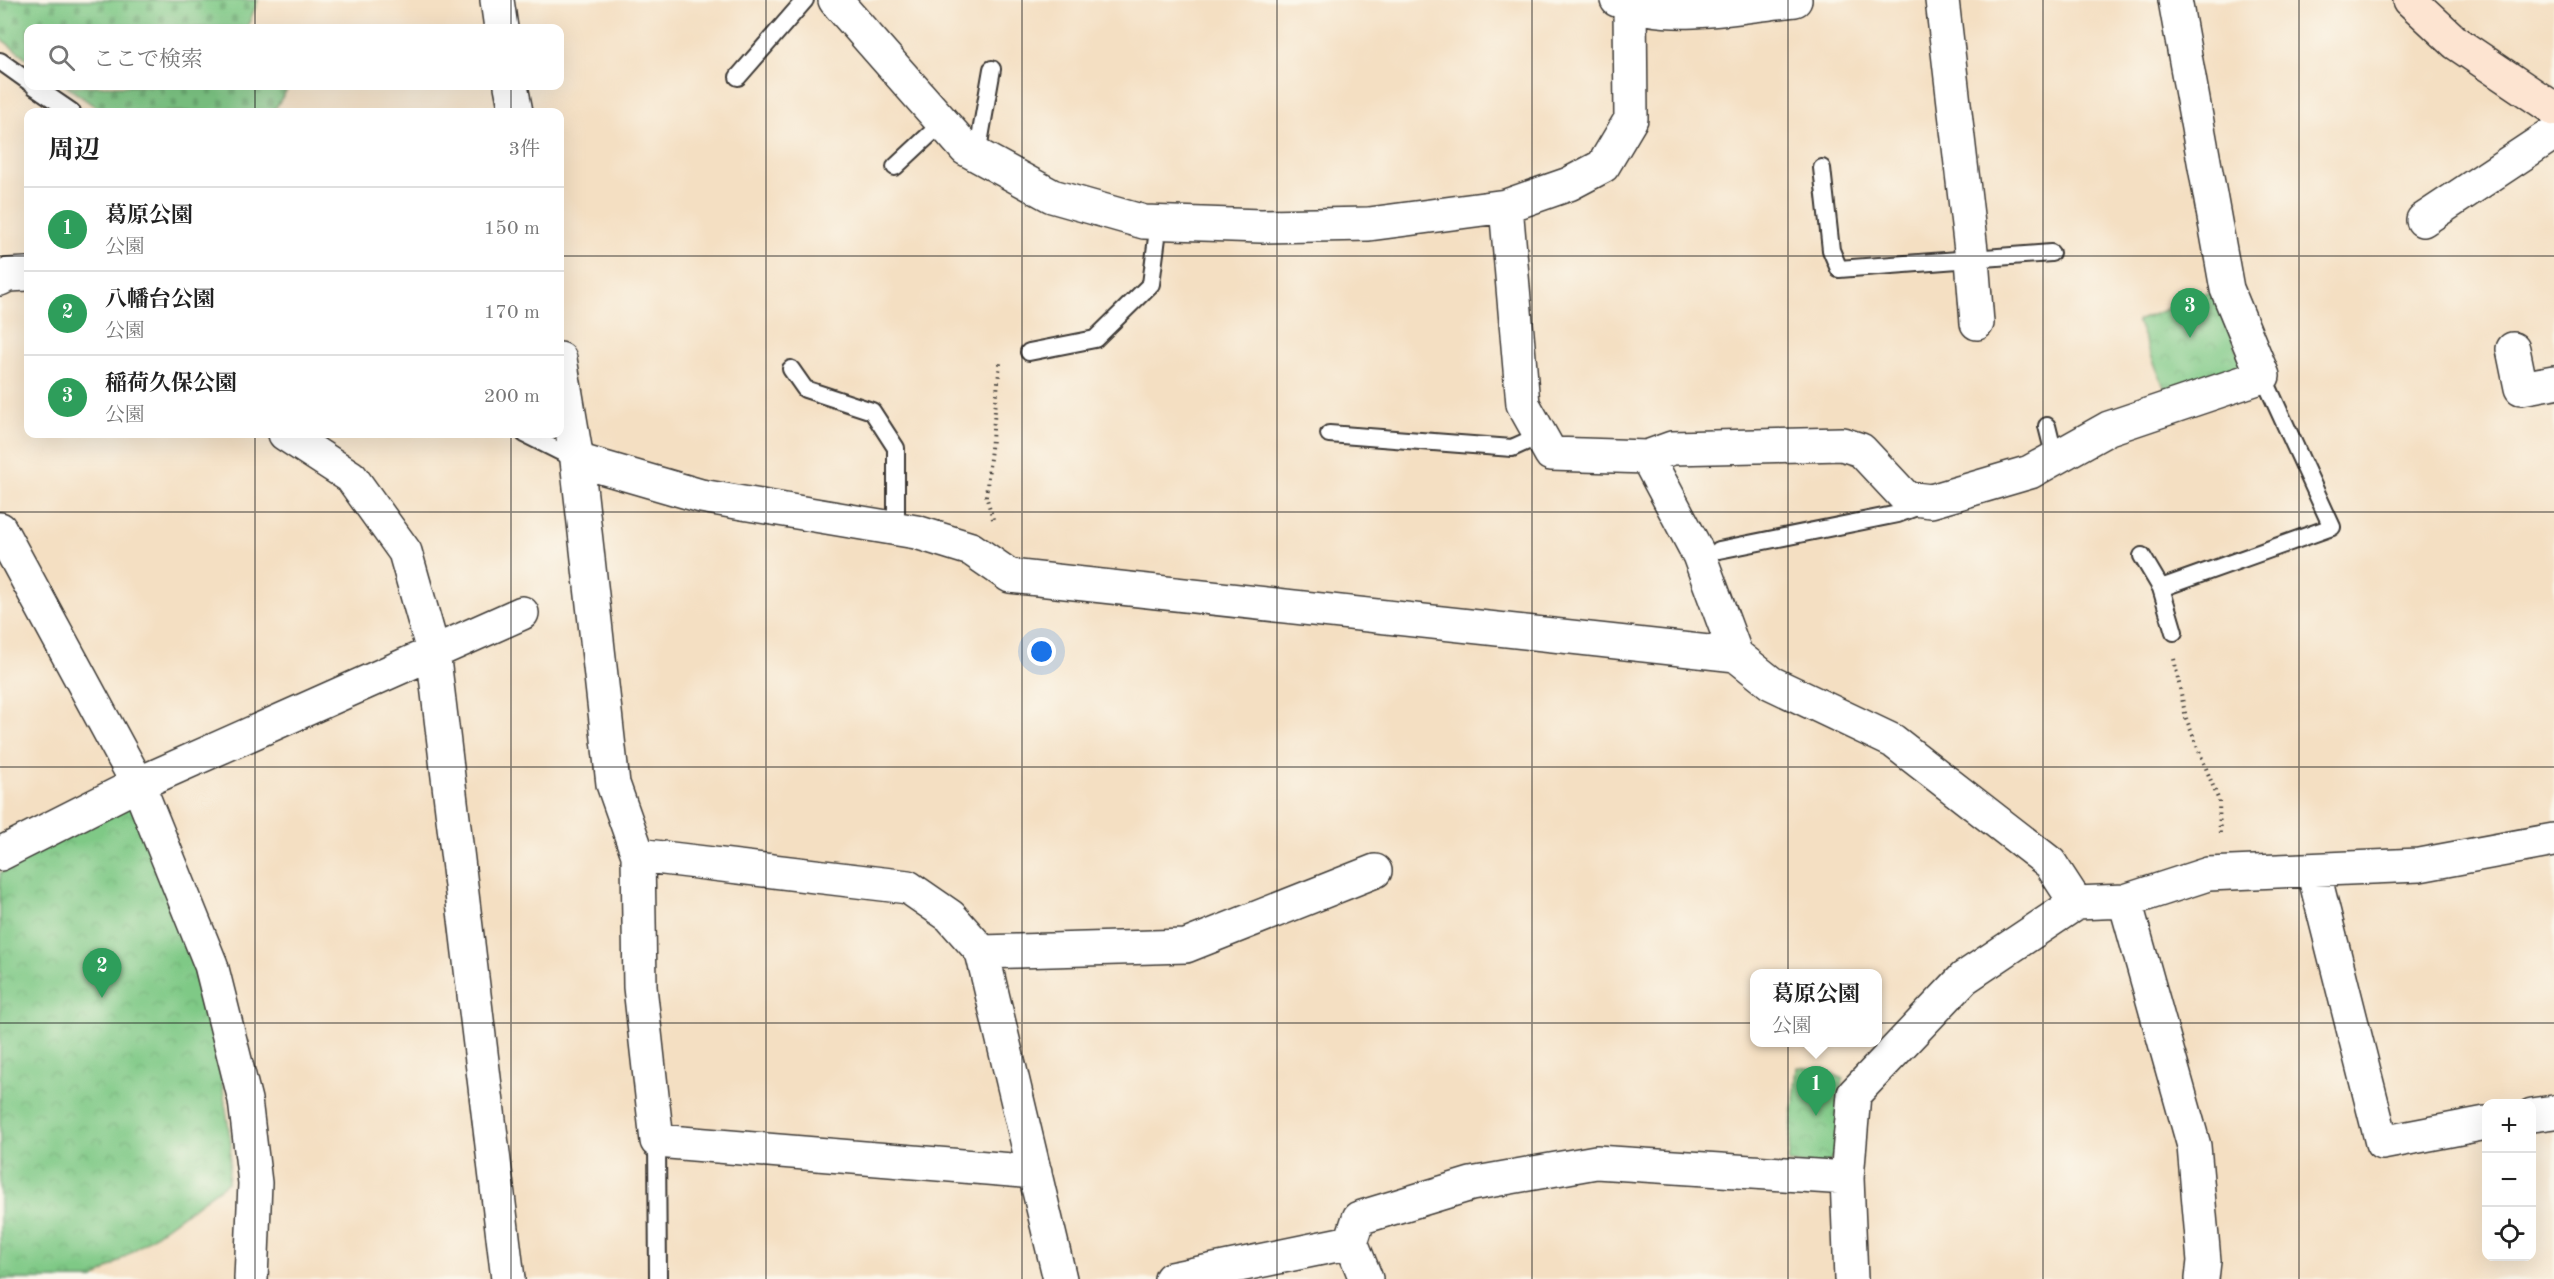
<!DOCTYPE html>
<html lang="ja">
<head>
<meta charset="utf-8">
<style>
  body { margin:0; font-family:"Old Standard TT","Noto Serif JP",serif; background:#f2f2f2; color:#222 }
  .controls { position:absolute; right:18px; bottom:18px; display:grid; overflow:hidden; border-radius:12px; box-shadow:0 6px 24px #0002 }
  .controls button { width:54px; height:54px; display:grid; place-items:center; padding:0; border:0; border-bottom:2px solid #e0e0e0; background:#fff; color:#222; font:30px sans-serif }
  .you { position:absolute; left:1042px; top:652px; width:21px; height:21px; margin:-15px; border:4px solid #fff; border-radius:50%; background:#1a73e8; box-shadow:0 0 0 9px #1a73e833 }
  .badge { display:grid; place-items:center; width:39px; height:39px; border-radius:50%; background:#b45309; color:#fff; font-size:20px; font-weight:700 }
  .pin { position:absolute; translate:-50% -50px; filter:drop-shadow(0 2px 3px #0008) }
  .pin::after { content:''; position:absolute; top:32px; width:21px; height:18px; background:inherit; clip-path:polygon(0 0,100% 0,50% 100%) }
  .popup { position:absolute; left:1750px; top:969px; width:132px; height:78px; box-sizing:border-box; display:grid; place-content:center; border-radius:12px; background:#fff; filter:drop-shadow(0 2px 4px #0005); font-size:20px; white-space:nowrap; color:#767676 }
  .popup b { font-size:22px; color:#222 }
  .popup::after { content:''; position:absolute; left:50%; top:100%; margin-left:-12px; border:12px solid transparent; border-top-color:#fff }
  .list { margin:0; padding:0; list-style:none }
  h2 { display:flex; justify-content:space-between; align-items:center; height:78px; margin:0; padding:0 24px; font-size:26px }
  h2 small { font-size:20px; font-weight:400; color:#767676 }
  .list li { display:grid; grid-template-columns:39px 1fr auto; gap:18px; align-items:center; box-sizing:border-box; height:84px; padding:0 24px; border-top:2px solid #e0e0e0 }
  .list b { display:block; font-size:22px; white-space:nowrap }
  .list p { margin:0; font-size:20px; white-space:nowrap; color:#767676 }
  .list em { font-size:20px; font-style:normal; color:#767676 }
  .icon { flex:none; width:33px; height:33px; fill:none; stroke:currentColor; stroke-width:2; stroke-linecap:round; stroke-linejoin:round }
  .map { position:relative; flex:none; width:2554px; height:1279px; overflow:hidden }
  .search { position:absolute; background:#fff; box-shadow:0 6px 24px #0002; left:24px; top:24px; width:540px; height:66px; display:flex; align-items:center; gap:15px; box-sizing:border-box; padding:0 21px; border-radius:12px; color:#767676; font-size:22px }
  .panel { position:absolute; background:#fff; box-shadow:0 6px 24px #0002; left:24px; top:108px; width:540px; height:330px; border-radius:12px }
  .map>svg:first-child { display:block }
  .cemetery { fill:url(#cemetery-stones); stroke:#4e7251; stroke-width:1.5 }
  .park { fill:url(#park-crowns); stroke:#4e7251; stroke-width:1.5 }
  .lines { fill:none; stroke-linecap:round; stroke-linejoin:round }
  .lane-casing { stroke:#3c3935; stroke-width:20 }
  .street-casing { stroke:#3c3935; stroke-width:36 }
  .secondary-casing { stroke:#3c3935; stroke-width:36 }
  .path { stroke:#3c3935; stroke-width:4; stroke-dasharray:1.5 4.5; stroke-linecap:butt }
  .lane { stroke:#fff; stroke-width:16 }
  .street { stroke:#fff; stroke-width:33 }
  .secondary { stroke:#fde4d1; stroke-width:33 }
  .grid { fill:none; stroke:#1c1c1c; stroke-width:1.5; stroke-opacity:0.55 }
</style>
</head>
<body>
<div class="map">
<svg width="2554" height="1279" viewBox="0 0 2554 1279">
  <defs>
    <pattern id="cemetery-stones" width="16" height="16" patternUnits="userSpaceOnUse" patternTransform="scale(1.5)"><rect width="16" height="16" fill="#7fc986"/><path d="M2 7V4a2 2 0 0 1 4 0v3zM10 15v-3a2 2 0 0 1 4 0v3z" fill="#6dac73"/></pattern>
    <pattern id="park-crowns" width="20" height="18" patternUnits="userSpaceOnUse" patternTransform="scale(1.5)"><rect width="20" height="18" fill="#7fc986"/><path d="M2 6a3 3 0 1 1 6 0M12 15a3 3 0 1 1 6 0" fill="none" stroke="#6dac73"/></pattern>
  </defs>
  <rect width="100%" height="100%" fill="#fbf7ec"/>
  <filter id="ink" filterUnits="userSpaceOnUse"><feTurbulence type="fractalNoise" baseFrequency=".0167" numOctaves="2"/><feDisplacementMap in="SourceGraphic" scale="12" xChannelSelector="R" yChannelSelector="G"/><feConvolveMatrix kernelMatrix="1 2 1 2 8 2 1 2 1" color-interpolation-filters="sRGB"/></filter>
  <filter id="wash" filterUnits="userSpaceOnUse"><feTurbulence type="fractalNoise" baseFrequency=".008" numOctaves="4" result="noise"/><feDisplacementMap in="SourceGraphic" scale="24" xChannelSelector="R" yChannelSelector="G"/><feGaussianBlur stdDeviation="1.35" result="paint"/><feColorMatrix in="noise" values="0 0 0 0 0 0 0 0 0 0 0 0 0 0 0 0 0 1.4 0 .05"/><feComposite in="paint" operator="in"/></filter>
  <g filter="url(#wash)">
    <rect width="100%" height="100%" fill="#f4dfc2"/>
    <!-- cemetery -->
    <path class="cemetery" d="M 0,0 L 258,0 L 247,28 L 28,28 L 28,59 L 0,38 Z
      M 66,86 L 283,86 L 288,88 L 273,112 L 103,112 Z"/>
    <!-- park -->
    <path class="park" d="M 2215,290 L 2243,365 L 2168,397 L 2137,321 Z
      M 120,805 L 136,808 L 192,949 L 217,1048 L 231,1144 L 228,1182 L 94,1279 L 0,1279 L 0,873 Z
      M 1797,1067 L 1823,1069 L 1843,1079 L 1838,1152 L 1825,1166 L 1788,1163 Z"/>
  </g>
  <g filter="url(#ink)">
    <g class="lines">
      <!-- lane casing -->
      <g class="lane-casing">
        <path id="lane" d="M 0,61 L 28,81
          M 738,77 L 805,0
          M 34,86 L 72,112
          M 977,155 L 992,69
          M 895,167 L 942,123
          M 1822,168 L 1831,250 L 1839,269 L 2051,253
          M 1029,352 L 1095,339 L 1151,284 L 1159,222
          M 791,369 L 805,389 L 872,411 L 896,448 L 896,529
          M 2047,426 L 2055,458
          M 525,434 L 577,460
          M 1329,434 L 1512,448 L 1541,435
          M 1719,550 L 1898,514 L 1922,505
          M 2142,556 L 2161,588
          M 2174,632 L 2161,588 L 2332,527 L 2263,376
          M 657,1141 L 658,1279"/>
      </g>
      <!-- street casing -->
      <g class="street-casing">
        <path id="street" d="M 497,0 L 501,28
          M 835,0 L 966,149 L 1052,196 L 1144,222 L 1261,226 L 1369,224 L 1506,206
          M 1617,0 C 1672,22 1738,6 1795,0
          M 1942,0 L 1972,259 L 1977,323
          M 1630,5 L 1631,119 L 1603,166 L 1569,184 L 1506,206 L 1523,404 L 1551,454 L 1647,457 L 1699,555 L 1736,655 L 1771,683 L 1893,741 L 2050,863 L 2076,903
          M 511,86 L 516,112
          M 2423,220 L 2554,133
          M 0,279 L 8,275 L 28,274
          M 2513,349 L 2521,388 L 2554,382
          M 560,359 L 577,460 L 613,784 L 638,855 L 640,987 L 657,1141 L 1035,1172
          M 285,434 L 351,477 L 405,552 L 433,651 L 508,1279
          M 1647,457 L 1672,448 L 1842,444 L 1861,450 L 1906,498 L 1931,501 L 2030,472 L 2109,428 L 2263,376 L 2227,289 L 2175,0
          M 577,460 L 701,496 L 916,532 L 971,549 L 1010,576 L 1736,655
          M 0,529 L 138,784 L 211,965 L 245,1100 L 255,1183 L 251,1279
          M 0,854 L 138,784 L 522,613
          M 638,855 L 908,887 L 950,916 L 982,952 L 1060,1279
          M 2313,870 L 2382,1143 L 2486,1123
          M 2125,901 L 2194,1146 L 2204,1261 L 2202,1279
          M 982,952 L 1186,946 L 1375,871
          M 2532,1115 L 2554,1112
          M 1171,1279 L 1351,1242
          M 1366,1279 L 1351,1242 L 1359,1218 L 1471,1184 L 1596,1162 L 1847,1178
          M 1851,1279 L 1847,1178 L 1854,1094 L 1964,978 L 2076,903 L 2125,901 L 2208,874 L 2419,865 L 2554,840"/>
      </g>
      <!-- secondary casing -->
      <g class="secondary-casing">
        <path id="secondary" d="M 2410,0 L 2456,43 L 2554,109"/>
      </g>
      <!-- path -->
      <path class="path" d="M 993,519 L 986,496 L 1000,363
        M 2174,659 L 2186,718 L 2219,801 L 2220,836"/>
      <!-- lane -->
      <use href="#lane" class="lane"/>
      <!-- street -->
      <use href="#street" class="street"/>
      <!-- secondary -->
      <use href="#secondary" class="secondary"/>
    </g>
  </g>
  <!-- grid -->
  <path class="grid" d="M 255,0 L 255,28M 511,0 L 511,28M 766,0 L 766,1279M 1022,0 L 1022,1279M 1277,0 L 1277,1279M 1532,0 L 1532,1279M 1788,0 L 1788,1279M 2043,0 L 2043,1279M 2299,0 L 2299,1279M 255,86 L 255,112M 511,86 L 511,112M 0,256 L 28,256M 560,256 L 2554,256M 255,434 L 255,1279M 511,434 L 511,1279M 0,512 L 2554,512M 0,767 L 2554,767M 0,1023 L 2554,1023"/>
</svg>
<div class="controls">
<button>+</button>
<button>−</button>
<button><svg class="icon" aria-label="locate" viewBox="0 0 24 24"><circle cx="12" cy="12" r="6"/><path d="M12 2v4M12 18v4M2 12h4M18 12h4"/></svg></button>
</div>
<div class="you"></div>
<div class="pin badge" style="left:1816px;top:1116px;background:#2e9e5b">1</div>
<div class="popup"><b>葛原公園</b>公園</div>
<div class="pin badge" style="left:102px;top:998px;background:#2e9e5b">2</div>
<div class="pin badge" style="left:2190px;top:338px;background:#2e9e5b">3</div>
<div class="search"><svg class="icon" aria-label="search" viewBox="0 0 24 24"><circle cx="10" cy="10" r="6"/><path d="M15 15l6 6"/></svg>ここで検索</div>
<section class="panel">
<h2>周辺<small>3件</small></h2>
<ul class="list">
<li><span class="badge" style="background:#2e9e5b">1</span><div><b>葛原公園</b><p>公園</p></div><em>150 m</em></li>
<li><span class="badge" style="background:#2e9e5b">2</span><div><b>八幡台公園</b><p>公園</p></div><em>170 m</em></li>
<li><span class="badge" style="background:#2e9e5b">3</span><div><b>稲荷久保公園</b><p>公園</p></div><em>200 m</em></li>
</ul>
</section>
</div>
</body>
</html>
